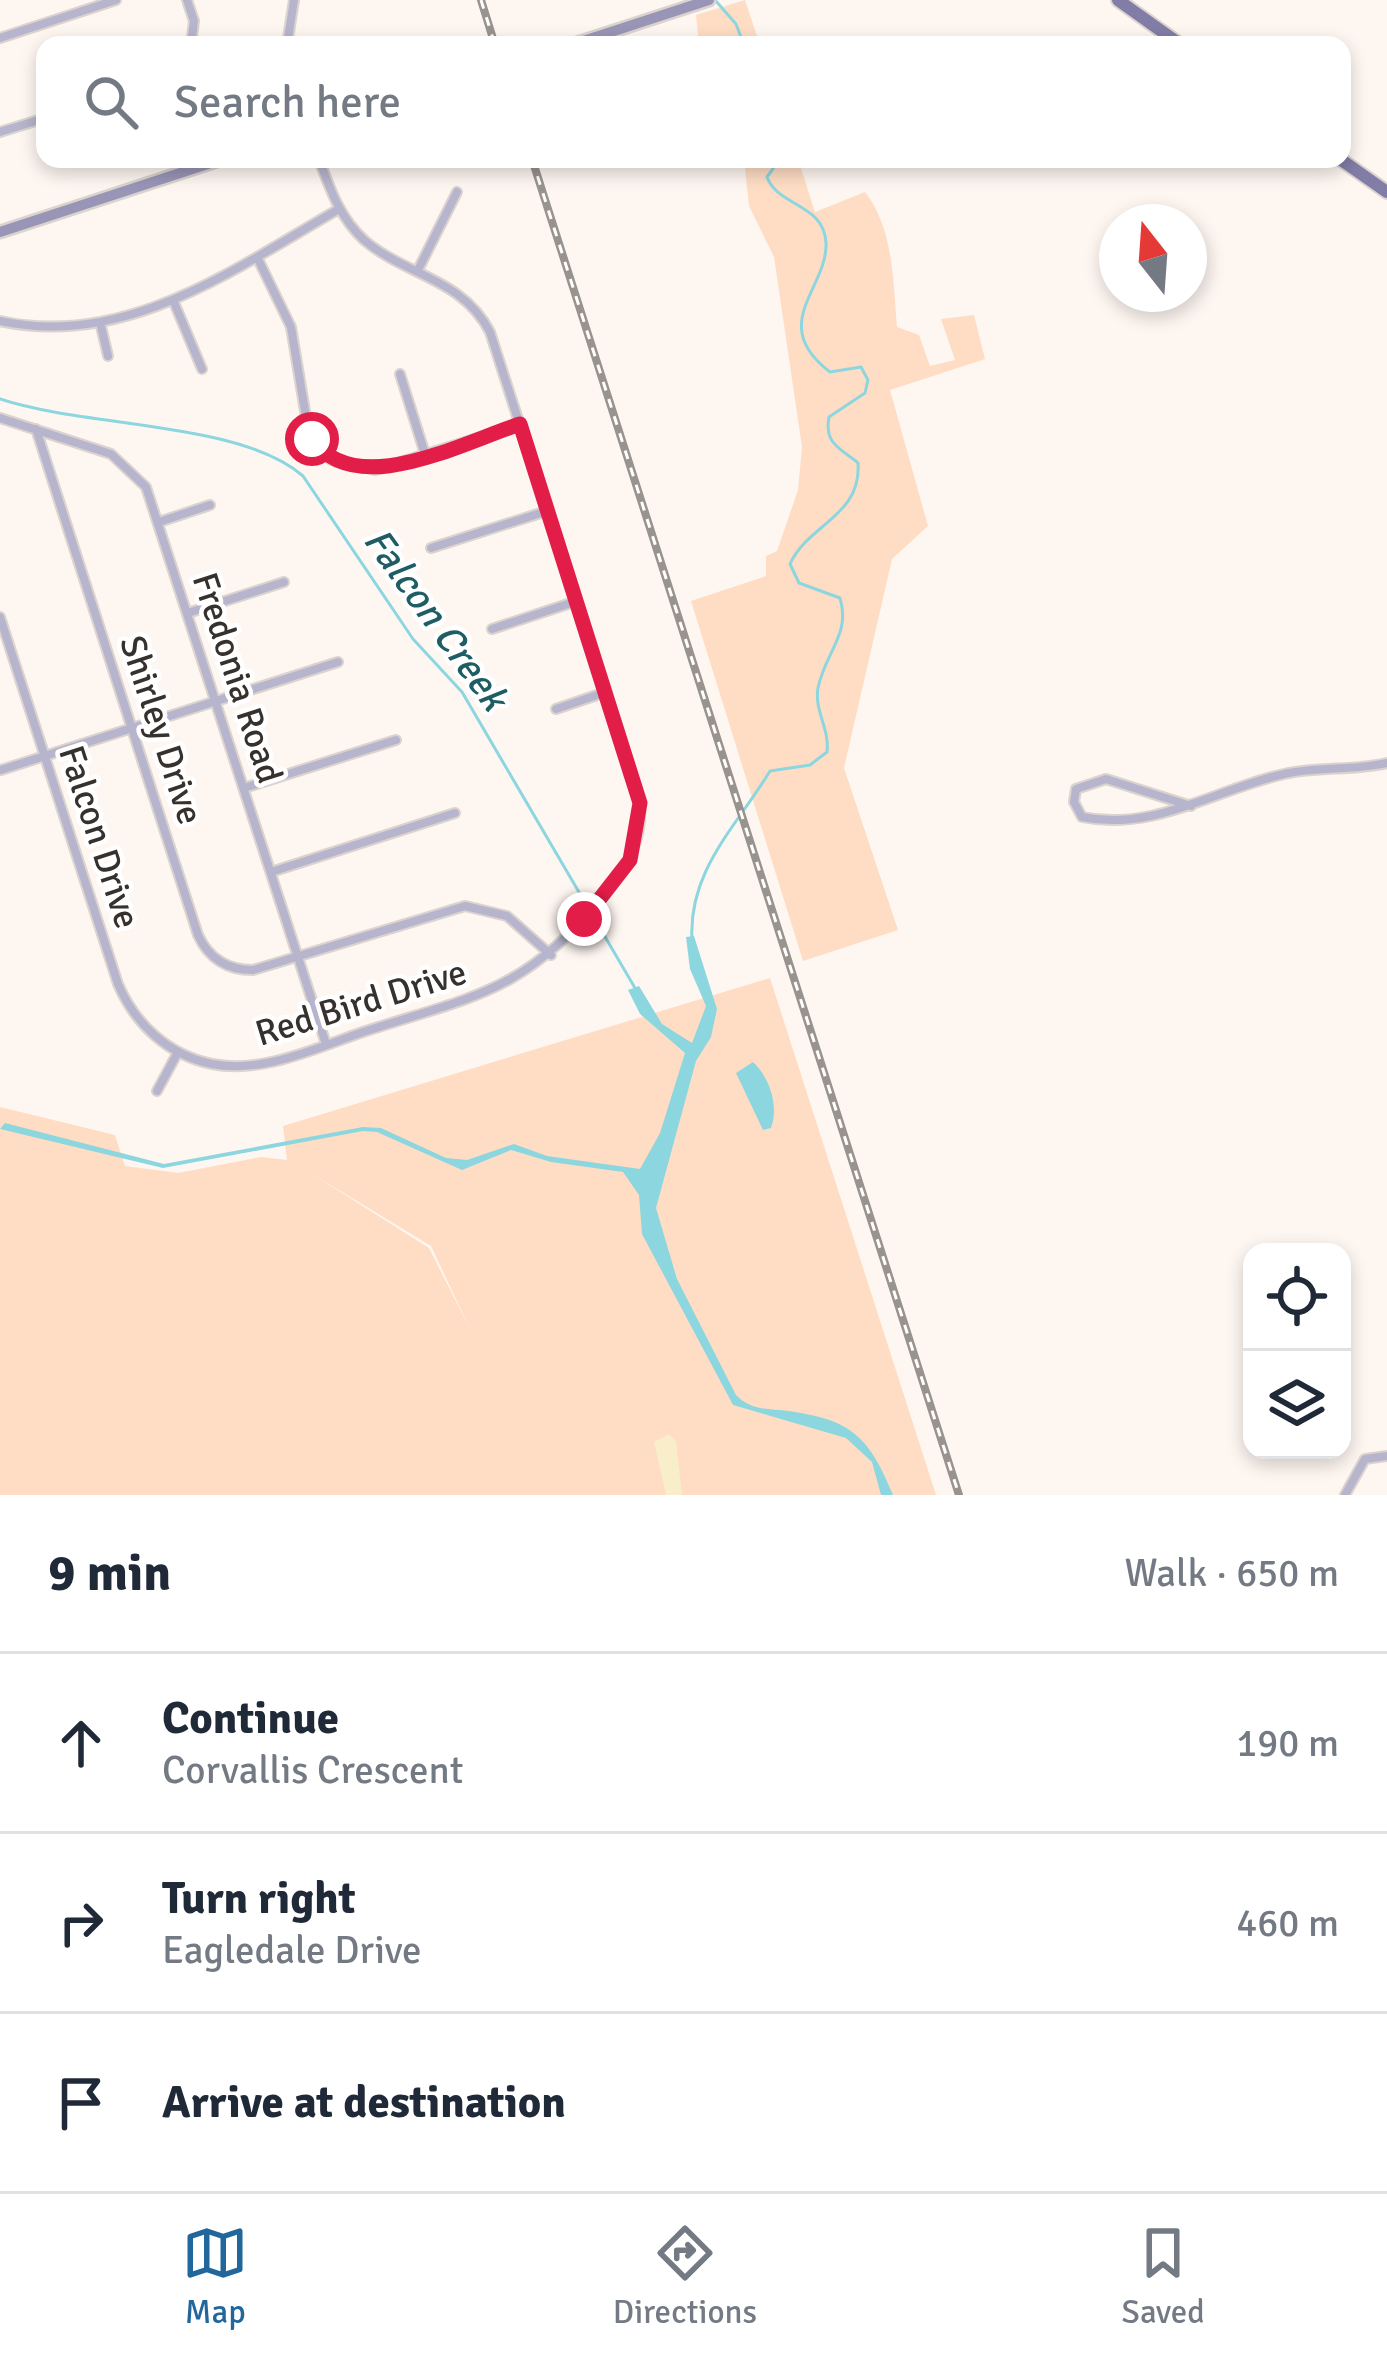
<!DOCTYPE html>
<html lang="en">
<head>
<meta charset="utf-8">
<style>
  body { margin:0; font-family:Signika,sans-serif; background:#f2f2f3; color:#1f2937 }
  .controls { position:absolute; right:36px; bottom:36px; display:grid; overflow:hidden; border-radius:24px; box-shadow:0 6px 18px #0003 }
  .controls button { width:108px; height:108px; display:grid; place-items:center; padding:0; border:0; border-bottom:3px solid #e0e1e3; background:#fff; color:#1f2937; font:60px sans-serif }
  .compass { position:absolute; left:1099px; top:204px; width:108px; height:108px; border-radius:50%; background:#fff; box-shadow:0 6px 18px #0003; rotate:343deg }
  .stop { position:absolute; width:36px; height:36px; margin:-27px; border:9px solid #e11d48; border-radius:50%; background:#fff }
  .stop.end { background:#e11d48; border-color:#fff; box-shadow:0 3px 12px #0008 }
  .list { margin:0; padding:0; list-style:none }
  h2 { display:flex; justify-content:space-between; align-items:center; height:156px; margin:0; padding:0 48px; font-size:51px }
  h2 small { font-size:39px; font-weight:400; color:#747a83 }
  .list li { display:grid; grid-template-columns:78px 1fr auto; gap:36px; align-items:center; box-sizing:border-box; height:180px; padding:0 48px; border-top:3px solid #e0e1e3 }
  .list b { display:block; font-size:45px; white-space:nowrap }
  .list p { margin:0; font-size:39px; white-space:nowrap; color:#747a83 }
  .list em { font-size:39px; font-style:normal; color:#747a83 }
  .icon { flex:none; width:66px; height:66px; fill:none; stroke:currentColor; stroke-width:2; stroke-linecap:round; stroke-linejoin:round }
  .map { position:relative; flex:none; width:1387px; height:1495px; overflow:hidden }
  .search { position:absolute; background:#fff; box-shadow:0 6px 18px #0003; left:36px; right:36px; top:36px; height:132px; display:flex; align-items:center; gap:30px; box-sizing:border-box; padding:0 42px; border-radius:24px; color:#747a83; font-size:45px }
  .sheet { height:696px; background:#fff }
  nav { display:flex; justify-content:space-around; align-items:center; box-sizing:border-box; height:168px; border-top:3px solid #e0e1e3; background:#fff; font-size:33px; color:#747a83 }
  nav a { display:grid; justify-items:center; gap:6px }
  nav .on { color:#22679c }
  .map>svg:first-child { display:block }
  .green { fill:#ffddc4; fill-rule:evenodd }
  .sand { fill:#f8eec9 }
  .water { fill:#8cd6df }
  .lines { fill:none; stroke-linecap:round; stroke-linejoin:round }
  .stream { stroke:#8cd6df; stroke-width:3 }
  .minor-casing { stroke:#dad3ce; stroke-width:12 }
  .secondary-casing { stroke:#dad3ce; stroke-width:15 }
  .primary-casing { stroke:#dad3ce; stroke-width:16 }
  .minor { stroke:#b7b5cd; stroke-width:8 }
  .secondary { stroke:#9895b7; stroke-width:10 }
  .primary { stroke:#817da7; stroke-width:12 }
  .rail-casing { stroke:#99938e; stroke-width:8 }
  .rail { stroke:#fff; stroke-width:3; stroke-dasharray:9; stroke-linecap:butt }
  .route { stroke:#e11d48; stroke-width:15 }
  .labels { text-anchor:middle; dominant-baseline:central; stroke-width:9; stroke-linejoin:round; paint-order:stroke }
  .street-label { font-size:36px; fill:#36312d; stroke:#fff }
  .water-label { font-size:39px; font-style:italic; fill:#1f5d64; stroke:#fff }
</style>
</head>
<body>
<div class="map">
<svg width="1387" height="1495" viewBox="0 0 1387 1495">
  <rect width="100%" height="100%" fill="#fef6f1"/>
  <!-- green -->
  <path class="green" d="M 745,0 L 760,45 L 699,45 L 696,15 Z
    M 744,159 L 798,159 L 815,212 L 865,192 C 894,229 893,282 897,327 L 919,335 L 930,366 L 955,360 L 941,319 L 974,315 L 985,359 L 890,390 L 928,526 L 892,559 L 844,768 L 898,930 L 803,961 L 691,601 L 766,576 L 766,556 L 777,551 L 798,490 L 802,447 L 774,257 L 749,206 Z
    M 770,978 L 936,1495 L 0,1495 L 0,1107 L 115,1135 L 125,1166 L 178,1173 L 261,1157 L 287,1160 L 283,1126 ZM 309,1172 L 431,1246 L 470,1329 L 429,1248 Z"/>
  <!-- sand -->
  <path class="sand" d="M 669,1434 L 676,1441 L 682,1495 L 666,1495 L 654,1442 Z"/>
  <!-- water -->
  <path class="water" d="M 694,936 L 717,1009 L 711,1037 L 696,1061 L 656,1208 L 677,1279 L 736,1395 C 749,1408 762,1409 780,1410 C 848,1418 868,1433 893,1495 L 881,1495 L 872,1462 L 846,1438 L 733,1405 L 642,1234 L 639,1195 L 623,1172 L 551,1162 L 511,1150 L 462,1170 L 377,1132 L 363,1131 L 163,1168 L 0,1129 L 5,1123 L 164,1164 L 363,1127 L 381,1128 L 446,1158 L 467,1160 L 514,1144 L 547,1156 L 640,1169 L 660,1133 L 685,1053 L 640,1014 L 628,990 L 639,986 L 662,1024 L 692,1043 L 706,1006 L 690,969 L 686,937 Z
    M 753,1062 C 770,1078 779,1106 771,1128 L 763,1130 L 736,1073 Z"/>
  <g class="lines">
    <!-- stream -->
    <path class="stream" d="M 715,0 L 736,24 L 744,45
      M 0,399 C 87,428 240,421 303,476 L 413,639 L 462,692 L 635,988
      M 692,940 C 688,870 737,826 770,771 L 810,765 L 827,752 C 830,729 814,711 818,688 C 825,652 851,635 840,598 L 799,583 L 790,564 C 808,524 862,516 858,463 C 840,448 824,444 829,417 L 865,393 L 868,380 L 861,367 L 830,372 C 767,324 828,288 826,243 C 824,203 778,207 767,177 L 780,159"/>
    <!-- minor casing -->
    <g class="minor-casing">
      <path id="minor" d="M 187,0 L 194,21 L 191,45
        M 0,38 L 116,0
        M 287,45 L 294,0
        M 0,132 L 45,118
        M 257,257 L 291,327 L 308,429 L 331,460 L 375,470 L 520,425
        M 418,270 L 457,192
        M 173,300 L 202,369
        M 0,321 C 125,349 236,268 339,209
        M 100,322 L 108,356
        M 400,374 L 425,454
        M 0,418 L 111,454 L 146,487 L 326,1044
        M 36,429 L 198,935 C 209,959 227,970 253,970 L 465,906 L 507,916 L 551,955
        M 159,522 L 210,505
        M 431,548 L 547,511
        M 188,613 L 284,582
        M 0,617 L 118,984 C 135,1024 168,1055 212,1064 C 262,1074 316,1048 363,1032 C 477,995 523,993 604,896 C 629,865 645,837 639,796 L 490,332 C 462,278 406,276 364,240 C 340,218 330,189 319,159
        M 492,629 L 577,601
        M 556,709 L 606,692
        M 1,770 L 338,662
        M 244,788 L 396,740
        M 1191,806 L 1106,779 L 1076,789 L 1074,802 L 1082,817 C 1154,832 1216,789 1284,774 C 1318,766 1354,771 1387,763
        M 271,872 L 455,813
        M 157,1091 L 178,1052
        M 1345,1495 L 1365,1459 L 1387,1456"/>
    </g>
    <!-- secondary casing -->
    <g class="secondary-casing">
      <path id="secondary" d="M 571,45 L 709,0
        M 0,232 L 223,159"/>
    </g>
    <!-- primary casing -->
    <g class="primary-casing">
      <path id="primary" d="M 1118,0 L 1181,45
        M 1340,159 L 1387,192"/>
    </g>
    <!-- minor -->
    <use href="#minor" class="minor"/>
    <!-- secondary -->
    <use href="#secondary" class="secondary"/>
    <!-- primary -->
    <use href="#primary" class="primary"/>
    <!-- rail casing -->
    <g class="rail-casing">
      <path id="rail" d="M 481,0 L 495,45
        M 532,159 L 959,1495"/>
    </g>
    <!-- rail -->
    <use href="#rail" class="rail"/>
  </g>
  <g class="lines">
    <!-- route -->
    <path class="route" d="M 312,439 C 356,501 461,443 520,424 L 640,803 L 630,860 L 584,919"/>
  </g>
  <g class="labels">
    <!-- street labels -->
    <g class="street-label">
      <text transform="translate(237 678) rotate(72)">Fredonia Road</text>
      <text transform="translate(161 730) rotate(72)">Shirley Drive</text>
      <text transform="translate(99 837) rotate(72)">Falcon Drive</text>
      <text transform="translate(361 1003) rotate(-17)">Red Bird Drive</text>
    </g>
    <!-- water labels -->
    <g class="water-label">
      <text transform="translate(436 619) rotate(54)">Falcon Creek</text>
    </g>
  </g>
</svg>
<div class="controls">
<button><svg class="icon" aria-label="locate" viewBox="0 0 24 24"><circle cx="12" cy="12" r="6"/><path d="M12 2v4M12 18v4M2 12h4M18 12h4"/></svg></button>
<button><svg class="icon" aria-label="layers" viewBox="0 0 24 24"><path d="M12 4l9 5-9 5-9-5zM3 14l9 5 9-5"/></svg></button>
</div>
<svg class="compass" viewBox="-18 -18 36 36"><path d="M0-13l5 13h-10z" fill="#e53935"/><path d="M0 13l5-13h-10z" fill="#747a83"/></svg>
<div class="stop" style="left:312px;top:439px"></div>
<div class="stop end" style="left:584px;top:919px"></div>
<div class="search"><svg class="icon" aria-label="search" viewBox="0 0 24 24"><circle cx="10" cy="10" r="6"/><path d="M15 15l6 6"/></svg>Search here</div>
</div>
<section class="sheet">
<h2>9 min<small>Walk · 650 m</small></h2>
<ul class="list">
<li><svg class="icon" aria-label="ahead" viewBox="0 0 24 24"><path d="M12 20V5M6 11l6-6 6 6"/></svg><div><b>Continue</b><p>Corvallis Crescent</p></div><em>190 m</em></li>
<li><svg class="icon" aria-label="right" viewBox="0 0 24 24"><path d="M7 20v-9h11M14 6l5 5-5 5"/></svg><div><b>Turn right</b><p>Eagledale Drive</p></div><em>460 m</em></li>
<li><svg class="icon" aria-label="arrive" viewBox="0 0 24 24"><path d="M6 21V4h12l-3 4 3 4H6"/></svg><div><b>Arrive at destination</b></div></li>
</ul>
</section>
<nav>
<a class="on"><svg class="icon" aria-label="map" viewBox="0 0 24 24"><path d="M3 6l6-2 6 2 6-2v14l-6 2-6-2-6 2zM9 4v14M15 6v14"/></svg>Map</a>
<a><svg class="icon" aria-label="directions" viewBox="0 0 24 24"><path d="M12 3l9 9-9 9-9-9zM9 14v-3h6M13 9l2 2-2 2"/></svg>Directions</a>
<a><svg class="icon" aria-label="saved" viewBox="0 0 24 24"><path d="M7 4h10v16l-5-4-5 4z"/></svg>Saved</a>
</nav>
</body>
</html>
